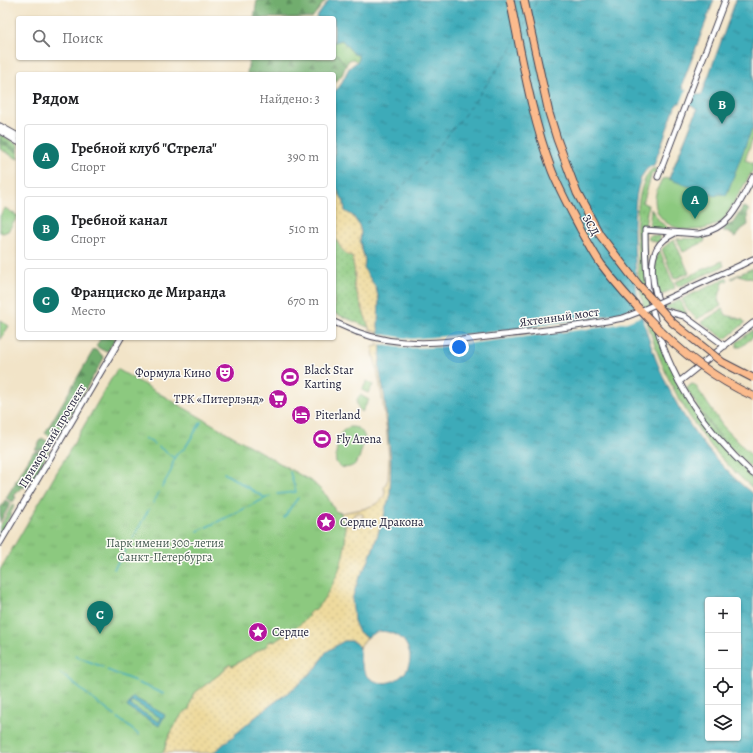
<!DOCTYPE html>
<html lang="ru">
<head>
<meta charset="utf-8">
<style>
  body { margin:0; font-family:Alegreya,serif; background:#f2f2f2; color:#202124 }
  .controls { position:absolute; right:12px; bottom:12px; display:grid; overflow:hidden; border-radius:4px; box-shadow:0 1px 3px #0004 }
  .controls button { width:36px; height:36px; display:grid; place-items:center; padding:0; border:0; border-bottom:1px solid #e0e0e0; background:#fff; color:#202124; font:20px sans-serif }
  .you { position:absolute; left:459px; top:347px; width:14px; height:14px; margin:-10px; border:3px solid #fff; border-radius:50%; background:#1a73e8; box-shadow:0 0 0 6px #1a73e833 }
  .badge { display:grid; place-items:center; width:26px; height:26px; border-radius:50%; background:#0f766e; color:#fff; font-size:13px; font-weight:700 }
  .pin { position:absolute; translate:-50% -33px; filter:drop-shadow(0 1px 2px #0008) }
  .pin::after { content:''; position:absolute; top:21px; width:14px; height:12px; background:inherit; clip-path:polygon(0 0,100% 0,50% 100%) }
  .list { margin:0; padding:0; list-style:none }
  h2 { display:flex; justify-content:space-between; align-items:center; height:52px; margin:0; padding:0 16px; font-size:17px }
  h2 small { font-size:13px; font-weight:400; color:#757577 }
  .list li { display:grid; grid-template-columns:26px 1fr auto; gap:12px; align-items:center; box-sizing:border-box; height:64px; margin:0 8px 8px; padding:0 8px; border:1px solid #e0e0e0; border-radius:4px }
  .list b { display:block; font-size:15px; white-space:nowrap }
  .list p { margin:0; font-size:13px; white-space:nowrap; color:#757577 }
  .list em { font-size:13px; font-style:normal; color:#757577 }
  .icon { flex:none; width:22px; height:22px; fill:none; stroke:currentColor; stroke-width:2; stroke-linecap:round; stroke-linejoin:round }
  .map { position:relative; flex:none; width:753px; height:753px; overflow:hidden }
  .search { position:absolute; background:#fff; box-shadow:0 1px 3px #0004; left:16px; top:16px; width:320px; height:44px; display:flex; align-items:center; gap:10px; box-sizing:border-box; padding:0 14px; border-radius:4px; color:#757577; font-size:15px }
  .panel { position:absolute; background:#fff; box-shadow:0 1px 3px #0004; left:16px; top:72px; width:320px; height:268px; border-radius:4px }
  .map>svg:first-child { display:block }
  .grass { fill:url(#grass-dots); stroke:#57765d }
  .forest { fill:url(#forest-firs); stroke:#4a6854 }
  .wetland { fill:url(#wetland-marsh); stroke:#57765d }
  .sand { fill:url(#sand-dots); stroke:#887e6c }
  .park { fill:url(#park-tufts); stroke:#57765d }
  .garden { fill:#8cc97f; stroke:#57765d }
  .water { fill:url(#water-ripples); stroke:#2f667a; fill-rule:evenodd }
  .pier { fill:#f2e4c8 }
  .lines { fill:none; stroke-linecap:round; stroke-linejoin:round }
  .stream { stroke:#3cabb9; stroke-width:1.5 }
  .ferry { stroke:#2e6074; stroke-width:1; stroke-dasharray:5 4; stroke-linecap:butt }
  .minor-casing { stroke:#413f50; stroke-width:7 }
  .minor { stroke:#fff; stroke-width:5 }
  .minor-bridge-casing { stroke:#413f50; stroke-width:7; stroke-linecap:butt }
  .highway-bridge-casing { stroke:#413f50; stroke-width:9; stroke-linecap:butt }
  .minor-bridge { stroke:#fff; stroke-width:5 }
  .highway-bridge { stroke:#fbbb8d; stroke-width:7 }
  .labels { text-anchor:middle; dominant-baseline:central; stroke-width:3; stroke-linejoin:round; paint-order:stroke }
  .street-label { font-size:12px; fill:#22223b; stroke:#fdfcf7 }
  .poi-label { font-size:12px; fill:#22223b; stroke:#fdfcf7; text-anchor:start }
  .park-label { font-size:12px; fill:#475c53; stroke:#fdfcf7 }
</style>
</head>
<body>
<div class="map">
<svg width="753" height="753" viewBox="0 0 753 753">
  <defs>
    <pattern id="grass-dots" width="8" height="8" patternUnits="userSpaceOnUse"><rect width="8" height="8" fill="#8cc97f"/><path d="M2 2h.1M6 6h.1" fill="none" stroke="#78ac6f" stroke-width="1.8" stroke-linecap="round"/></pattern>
    <pattern id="forest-firs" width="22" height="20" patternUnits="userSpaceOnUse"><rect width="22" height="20" fill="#71ad6e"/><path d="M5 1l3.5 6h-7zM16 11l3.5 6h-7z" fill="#5c8c5c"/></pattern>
    <pattern id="wetland-marsh" width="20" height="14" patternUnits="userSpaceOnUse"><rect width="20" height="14" fill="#8cc97f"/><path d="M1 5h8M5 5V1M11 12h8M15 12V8" fill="none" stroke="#78ac6f"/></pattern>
    <pattern id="sand-dots" width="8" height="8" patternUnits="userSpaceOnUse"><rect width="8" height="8" fill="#eeda9e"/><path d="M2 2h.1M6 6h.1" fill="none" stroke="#ccbb89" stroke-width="1.8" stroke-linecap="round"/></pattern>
    <pattern id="park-tufts" width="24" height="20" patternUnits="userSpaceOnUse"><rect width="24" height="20" fill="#8cc97f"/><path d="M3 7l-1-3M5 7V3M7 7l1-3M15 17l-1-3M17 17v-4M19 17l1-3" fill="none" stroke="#78ac6f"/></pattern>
    <pattern id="water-ripples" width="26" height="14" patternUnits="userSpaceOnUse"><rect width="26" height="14" fill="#3cabb9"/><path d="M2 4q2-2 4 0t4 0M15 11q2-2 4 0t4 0" fill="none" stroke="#328b98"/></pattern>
  </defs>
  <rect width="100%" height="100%" fill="#fdfcf7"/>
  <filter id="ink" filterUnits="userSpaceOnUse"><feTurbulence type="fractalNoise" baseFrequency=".025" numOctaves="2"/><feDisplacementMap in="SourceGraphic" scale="8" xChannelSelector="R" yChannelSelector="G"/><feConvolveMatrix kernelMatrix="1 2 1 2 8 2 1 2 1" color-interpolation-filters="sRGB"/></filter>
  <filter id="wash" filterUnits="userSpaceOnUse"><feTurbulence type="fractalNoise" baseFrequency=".012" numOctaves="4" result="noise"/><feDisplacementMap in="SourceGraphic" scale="16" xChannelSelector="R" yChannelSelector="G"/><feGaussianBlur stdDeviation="0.9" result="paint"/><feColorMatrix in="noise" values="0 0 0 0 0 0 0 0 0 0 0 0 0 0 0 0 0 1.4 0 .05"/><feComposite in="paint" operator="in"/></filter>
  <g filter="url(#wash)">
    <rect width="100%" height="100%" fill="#f2e4c8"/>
    <!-- grass -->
    <path class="grass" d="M 0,134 L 18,145 L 18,159 L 0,149 Z
      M 652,169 L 656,169 L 656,171 L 658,172 L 657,174 L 652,173 L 643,203 L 648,205 L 644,234 L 653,319 L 681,389 L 748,472 L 753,476 L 753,488 C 695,442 654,366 641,294 C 637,275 638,255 637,236 C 636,217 638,183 652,169 Z
      M 651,209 L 660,222 L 667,227 L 667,230 L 649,228 Z
      M 650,235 L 659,236 L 660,239 L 658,243 L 648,239 Z
      M 334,236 C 339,244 343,254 352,256 L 355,274 L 354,285 L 370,328 L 334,313 Z
      M 704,238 L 705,240 L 704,242 L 683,252 L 677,239 Z
      M 674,240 L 689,273 L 674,279 L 662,249 L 669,243 Z
      M 659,249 L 675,288 L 659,296 C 656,281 652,263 659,249 Z
      M 722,261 L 724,266 L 678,287 L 675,282 Z
      M 753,268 L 753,279 L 738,275 L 732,279 L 731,278 Z
      M 727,278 L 728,280 L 723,283 L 718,300 L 721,306 L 697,319 C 690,313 686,307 682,299 Z
      M 680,300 L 687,314 L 677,310 L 663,308 Z
      M 723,309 L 726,315 L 743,320 L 745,323 L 725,339 L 701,322 Z
      M 753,330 L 753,337 L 741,347 L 737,347 L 737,342 Z
      M 692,384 L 695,385 L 722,425 L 753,457 L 753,469 C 725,446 705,419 686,388 Z
      M 13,504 L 14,505 L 9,518 L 0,534 L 0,526 Z"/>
    <!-- forest -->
    <path class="forest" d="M 257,0 L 326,0 L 312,18 L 254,18 Z
      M 334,53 L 338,55 L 346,65 L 342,75 L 334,83 L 334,74 L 247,74 L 249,58 L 334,58 Z
      M 0,139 L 18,150 L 17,152 L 0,143 Z
      M 743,207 L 747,208 L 749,211 L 747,214 L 748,225 L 742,229 L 735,237 L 732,235 L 730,232 L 723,231 L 726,226 L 733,223 Z
      M 101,338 L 116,338 L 108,351 L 102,350 L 96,346 Z
      M 94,349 L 100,353 L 104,358 L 57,438 L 52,438 L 45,433 Z
      M 42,438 L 52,444 L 50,447 L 35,450 Z
      M 50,449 L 34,477 L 25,488 L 15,482 L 33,452 Z
      M 15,483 L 22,487 L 14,496 L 16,497 L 13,502 L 6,498 Z
      M 5,500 L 11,503 L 0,522 L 0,508 Z"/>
    <!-- wetland -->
    <path class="wetland" d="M 342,40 L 354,54 L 358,55 L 359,60 L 358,62 L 353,59 L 349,60 L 346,65 L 338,55 L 334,53 L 334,42 Z"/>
    <!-- sand -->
    <path class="sand" d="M 334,184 L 344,202 L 345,211 L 353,216 L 359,225 L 361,232 L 360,242 L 365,260 L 365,269 L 376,288 L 379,300 L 378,326 L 381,348 L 379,368 L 384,393 L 391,460 L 390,498 L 369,560 L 354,621 L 359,632 L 366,637 L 368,637 L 361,645 L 360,649 L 359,646 L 352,641 L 344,641 L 326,652 L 317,667 L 298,685 L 264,710 L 213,753 L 162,753 L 164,751 L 167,741 L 174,727 L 182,714 L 189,709 L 193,694 L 225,670 L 224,668 L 231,664 L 232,666 L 268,645 L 267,643 L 280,638 L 313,609 L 345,542 L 345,525 L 352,523 L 358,527 C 363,526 364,524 365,520 L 362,520 L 361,518 L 364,516 C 361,513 359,512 355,514 L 351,519 L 342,521 L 341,513 L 363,509 L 377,504 L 383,498 L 385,493 L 384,488 L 388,479 L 389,459 L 386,425 L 380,385 L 372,347 L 378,346 L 377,332 L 370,330 L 354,285 L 355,274 L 352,256 L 347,255 L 341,248 L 334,236 Z"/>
    <!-- park -->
    <path class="park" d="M 5,208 L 18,216 L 8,231 L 3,233 L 0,232 L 0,216 Z
      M 117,369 L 314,483 L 327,496 L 335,511 L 341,513 L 342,521 L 344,521 C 350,552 335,588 314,611 L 312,610 L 307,615 L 309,616 L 298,626 L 274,642 L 273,640 L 267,643 L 268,645 L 232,666 L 230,664 L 225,668 L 225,670 L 193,694 L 189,709 L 182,714 L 174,727 L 167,740 L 164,751 L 162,753 L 0,753 L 0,570 Z
      M 360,395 L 369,400 L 362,412 C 356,406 355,401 360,395 Z"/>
    <!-- garden -->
    <path class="garden" d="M 736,0 L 753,0 L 753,138 L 745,160 L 753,163 L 753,170 L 724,219 C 703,238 655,233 655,200 C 655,193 659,185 662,179 L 669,178 L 697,110 Z
      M 0,320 L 9,326 L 0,340 Z
      M 367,381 L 373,385 L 368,393 L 362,390 Z
      M 350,427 C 359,427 362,430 365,438 C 362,445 361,456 357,462 C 352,469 340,470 336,462 C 334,458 339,436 342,432 C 344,429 347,428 350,427 Z"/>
    <!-- water -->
    <path class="water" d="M 329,0 L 714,0 L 682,85 L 683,89 L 699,95 L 702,94 L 736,0 L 753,0 L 753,126 L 726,196 L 720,194 L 715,196 L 669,179 L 697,110 C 693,104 685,102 678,103 L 675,107 L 654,165 C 639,169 636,195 635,209 C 633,227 634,243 635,261 C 636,273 635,287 638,300 C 639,308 642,316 644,323 C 662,390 699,451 753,494 L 753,753 L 213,753 L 264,710 L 298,685 L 317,667 L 326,652 L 344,641 L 352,641 L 359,646 C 361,652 359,658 361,664 C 372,701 423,677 407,646 C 404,640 399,635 391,633 C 383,630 375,631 368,637 L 366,637 L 359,632 L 357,628 L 354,621 L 352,599 L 358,580 L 369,560 L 374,546 L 384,516 L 386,506 L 390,498 L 391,460 L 384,393 L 379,368 L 381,348 L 378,326 L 379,300 L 376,288 L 364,269 L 365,260 L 360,242 L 361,232 L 359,225 L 353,216 L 345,211 L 344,202 L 334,184 L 334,92 L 340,86 L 349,68 L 359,60 L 358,55 L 354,54 L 342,40 L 334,42 L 334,18 L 316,18 ZM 708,600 L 738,600 L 738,738 L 708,738 Z
      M 133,697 L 165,715 L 159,726 L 127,707 ZM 132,701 L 161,718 L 159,722 L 130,705 Z"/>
    <!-- pier -->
    <path class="pier" d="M 687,88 L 695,91 L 689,106 L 680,105 Z
      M 641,305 L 644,315 L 627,322 L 602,327 L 439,347 L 404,348 L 378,344 L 378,334 L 412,339 L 495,332 L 605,316 L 619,313 Z"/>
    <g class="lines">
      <!-- stream -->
      <path class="stream" d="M 145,438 L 154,444
        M 159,447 L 174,458
        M 224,473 L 265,498
        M 162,487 L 171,471 L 174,458 L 178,453 L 185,448 L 201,422
        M 277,494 L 296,492 L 290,472
        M 153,503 L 159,492
        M 284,518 L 291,507 L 298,498
        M 217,522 L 270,496
        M 198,531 L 215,523
        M 133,538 L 149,509
        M 114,569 L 129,544
        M 75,656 L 103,667
        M 107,670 L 135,681
        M 60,673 L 88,695
        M 138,683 L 164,694
        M 90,697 L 115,716
        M 118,718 L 139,735"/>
      <!-- ferry -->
      <path class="ferry" d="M 530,14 L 537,0
        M 520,33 L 526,22
        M 366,223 L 427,161 L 473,104 L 510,51 L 515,41"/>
    </g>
  </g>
  <g filter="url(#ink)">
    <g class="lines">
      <!-- minor casing -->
      <g class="minor-casing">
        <path id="minor" d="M 0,126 L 18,136
          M 0,131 L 18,142
          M 658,177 L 725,0
          M 753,177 C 740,202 731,229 698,234 L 645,230 C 645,250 646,269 648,289 C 649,297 652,305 653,312 C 668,378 704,429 753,474
          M 675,233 C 672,235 667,237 664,240 C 645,255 653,291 662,310 L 684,316 L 725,346
          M 741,265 L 753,259
          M 334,322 L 357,332
          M 679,382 L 753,323
          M 0,543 L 121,338"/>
      </g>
      <!-- minor -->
      <use href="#minor" class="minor"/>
      <!-- minor-bridge casing -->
      <g class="minor-bridge-casing">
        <path id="minor-bridge" d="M 357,332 C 405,350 455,341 504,335 C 539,331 573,327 607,321 L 623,318 L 636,313 L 741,265"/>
      </g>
      <!-- highway-bridge casing -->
      <g class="highway-bridge-casing">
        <path id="highway-bridge" d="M 510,0 C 522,57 531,116 552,171 C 560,191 571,211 581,230 C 588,242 594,254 601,264 C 616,284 632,302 649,319 C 679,351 713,378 753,396
          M 524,0 L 549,113 L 557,139 L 577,193 L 600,235 L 637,283 L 673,323 L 722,362 L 753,378"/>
      </g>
      <!-- minor-bridge -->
      <use href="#minor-bridge" class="minor-bridge"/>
      <!-- highway-bridge -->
      <use href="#highway-bridge" class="highway-bridge"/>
    </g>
  </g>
  <!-- icons -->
  <defs>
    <g id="theatre-disc" transform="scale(1)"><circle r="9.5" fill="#b5179e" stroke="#fdfcf7"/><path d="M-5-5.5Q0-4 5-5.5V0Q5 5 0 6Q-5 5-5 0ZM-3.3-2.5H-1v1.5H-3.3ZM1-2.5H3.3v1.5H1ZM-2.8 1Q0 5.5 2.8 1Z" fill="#fff"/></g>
    <g id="stadium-disc" transform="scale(1)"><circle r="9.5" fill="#b5179e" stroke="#fdfcf7"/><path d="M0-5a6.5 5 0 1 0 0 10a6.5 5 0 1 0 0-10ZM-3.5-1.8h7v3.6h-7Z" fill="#fff"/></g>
    <g id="supermarket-disc" transform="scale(1)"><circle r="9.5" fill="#b5179e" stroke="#fdfcf7"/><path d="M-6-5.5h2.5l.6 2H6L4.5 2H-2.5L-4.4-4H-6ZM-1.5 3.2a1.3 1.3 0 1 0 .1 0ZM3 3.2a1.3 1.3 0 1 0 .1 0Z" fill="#fff"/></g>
    <g id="hotel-disc" transform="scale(1)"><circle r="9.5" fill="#b5179e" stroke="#fdfcf7"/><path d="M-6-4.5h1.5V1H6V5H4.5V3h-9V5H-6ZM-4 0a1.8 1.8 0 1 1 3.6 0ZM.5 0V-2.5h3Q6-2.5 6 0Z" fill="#fff"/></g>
    <g id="sight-disc" transform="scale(1)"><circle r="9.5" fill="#b5179e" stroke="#fdfcf7"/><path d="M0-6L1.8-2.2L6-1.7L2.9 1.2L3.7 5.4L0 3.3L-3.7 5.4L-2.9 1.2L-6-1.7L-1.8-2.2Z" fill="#fff"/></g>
  </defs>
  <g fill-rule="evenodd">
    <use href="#theatre-disc" x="225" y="373"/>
    <use href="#stadium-disc" x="290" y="377"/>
    <use href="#supermarket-disc" x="278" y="399"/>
    <use href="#hotel-disc" x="301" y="415"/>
    <use href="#stadium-disc" x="322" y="439"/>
    <use href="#sight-disc" x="326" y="522"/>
    <use href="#sight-disc" x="258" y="632"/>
  </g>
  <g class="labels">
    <!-- street labels -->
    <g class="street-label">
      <text transform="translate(591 225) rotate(61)">ЗСД</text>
      <text transform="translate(559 317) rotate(-8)">Яхтенный мост</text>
      <text transform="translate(52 436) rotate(-59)">Приморский проспект</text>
    </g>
    <!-- poi labels -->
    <g class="poi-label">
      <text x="304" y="370">Black Star<tspan x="304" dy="14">Karting</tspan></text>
      <text x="211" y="373" text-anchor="end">Формула Кино</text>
      <text x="264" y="399" text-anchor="end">ТРК «Питерлэнд»</text>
      <text x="315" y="415">Piterland</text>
      <text x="336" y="439">Fly Arena</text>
      <text x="340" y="522">Сердце Дракона</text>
      <text x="272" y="632">Сердце</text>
    </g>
    <!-- park labels -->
    <g class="park-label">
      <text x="165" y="543">Парк имени 300-летия<tspan x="165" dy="14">Санкт-Петербурга</tspan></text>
    </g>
  </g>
</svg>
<div class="controls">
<button>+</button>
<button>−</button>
<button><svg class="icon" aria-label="locate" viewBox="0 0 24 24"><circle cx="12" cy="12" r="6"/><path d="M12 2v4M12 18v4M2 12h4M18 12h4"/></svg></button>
<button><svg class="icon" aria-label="layers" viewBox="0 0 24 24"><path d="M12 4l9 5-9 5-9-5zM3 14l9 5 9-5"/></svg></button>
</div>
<div class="you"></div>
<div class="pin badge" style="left:695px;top:219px">A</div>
<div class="pin badge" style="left:722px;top:124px">B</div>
<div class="pin badge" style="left:100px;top:634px">C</div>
<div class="search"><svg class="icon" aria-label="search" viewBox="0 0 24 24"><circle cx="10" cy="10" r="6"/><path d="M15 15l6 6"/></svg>Поиск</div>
<section class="panel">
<h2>Рядом<small>Найдено: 3</small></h2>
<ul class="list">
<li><span class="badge">A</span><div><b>Гребной клуб &quot;Стрела&quot;</b><p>Спорт</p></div><em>390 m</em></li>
<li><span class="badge">B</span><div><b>Гребной канал</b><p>Спорт</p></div><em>510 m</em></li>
<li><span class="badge">C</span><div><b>Франциско де Миранда</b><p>Место</p></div><em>670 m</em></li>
</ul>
</section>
</div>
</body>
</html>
